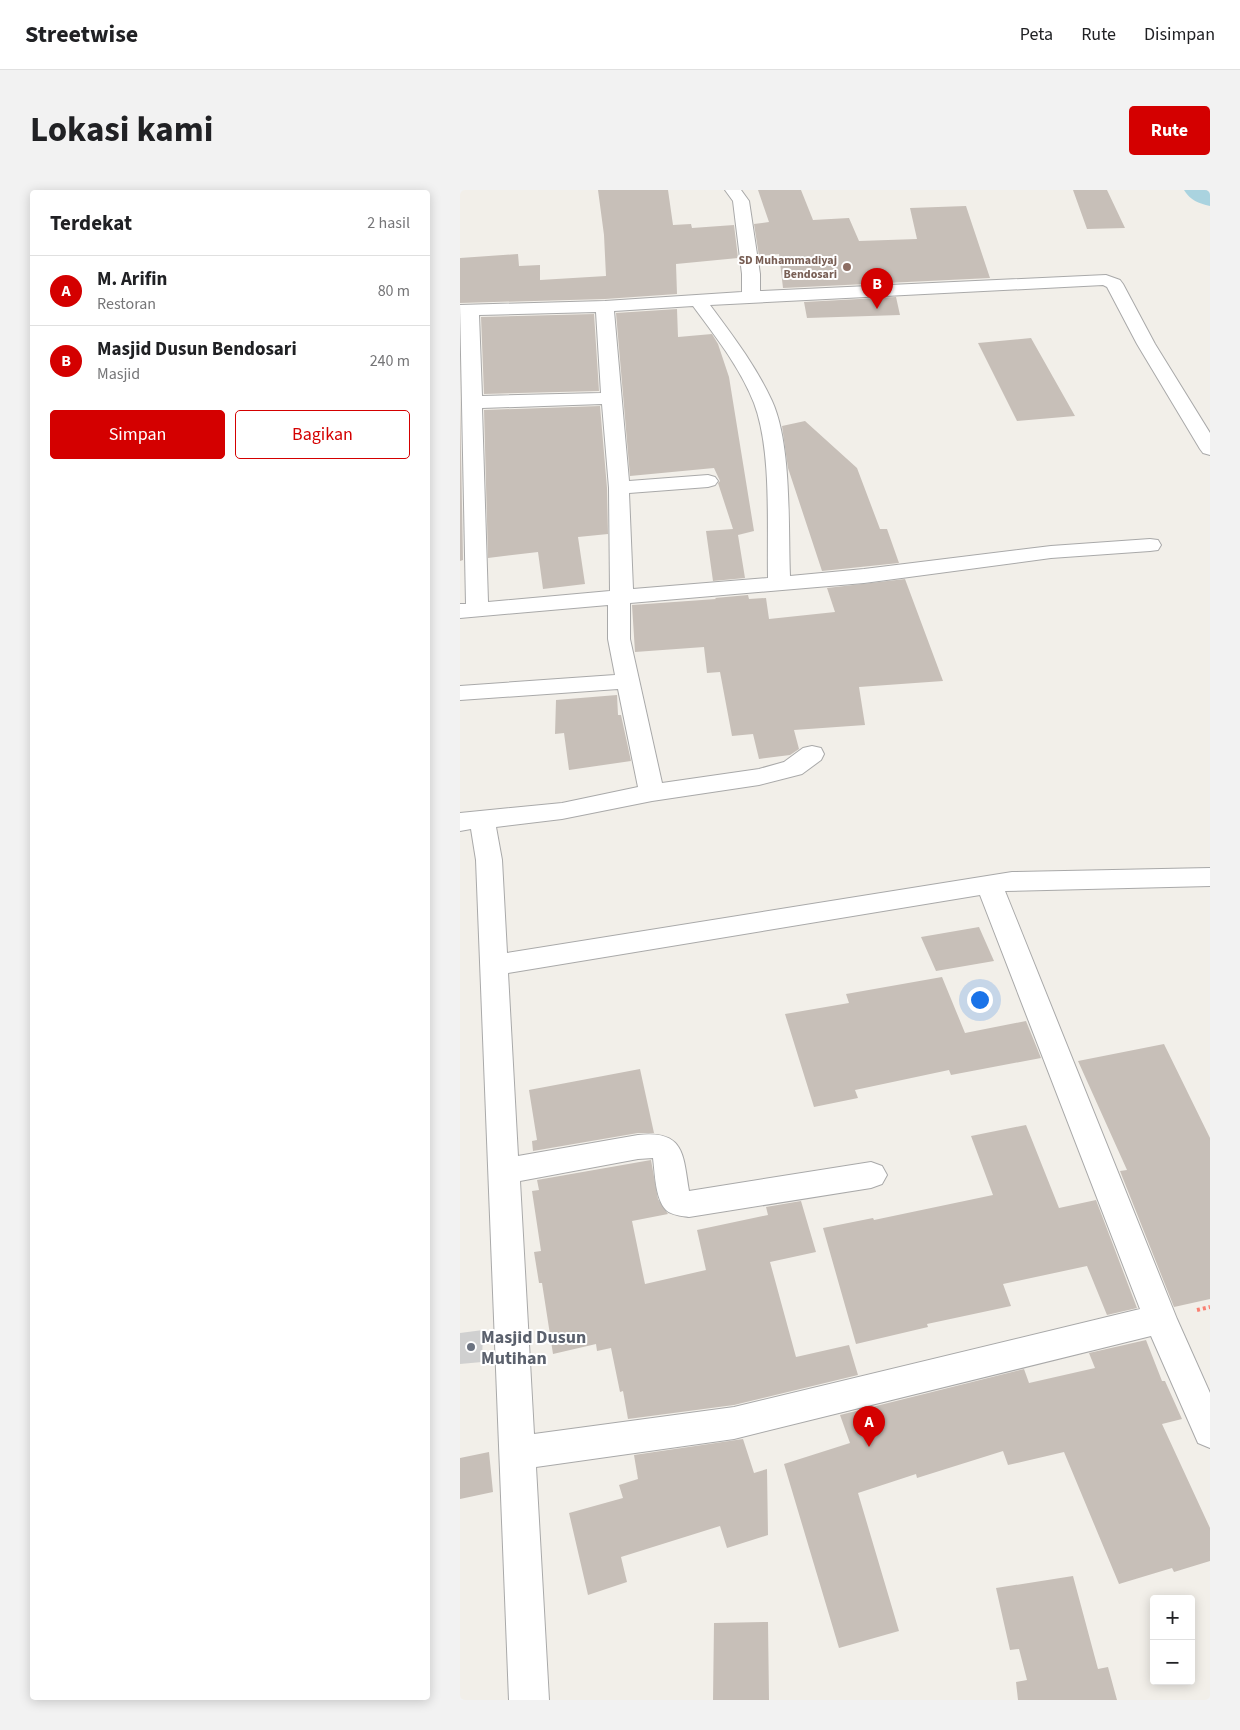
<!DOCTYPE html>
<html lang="id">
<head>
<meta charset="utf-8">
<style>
  body { margin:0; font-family:"Source Sans 3",sans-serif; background:#f2f2f2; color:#202124 }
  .controls { position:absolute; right:15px; bottom:15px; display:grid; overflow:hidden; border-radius:5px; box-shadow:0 2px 12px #0003 }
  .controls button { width:45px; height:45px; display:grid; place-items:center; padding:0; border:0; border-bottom:1px solid #e0e0e0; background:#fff; color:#202124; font:25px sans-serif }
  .you { position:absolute; left:519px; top:809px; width:18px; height:18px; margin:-12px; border:4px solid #fff; border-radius:50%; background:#1a73e8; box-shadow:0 0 0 8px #1a73e833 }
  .badge { display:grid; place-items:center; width:32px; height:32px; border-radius:50%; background:#d40000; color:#fff; font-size:16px; font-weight:700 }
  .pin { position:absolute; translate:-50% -41px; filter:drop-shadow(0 1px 2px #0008) }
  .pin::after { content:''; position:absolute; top:26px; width:18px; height:15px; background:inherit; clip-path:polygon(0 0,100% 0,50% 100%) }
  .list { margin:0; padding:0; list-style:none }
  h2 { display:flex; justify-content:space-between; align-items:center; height:65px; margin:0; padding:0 20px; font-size:21px }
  h2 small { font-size:16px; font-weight:400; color:#757577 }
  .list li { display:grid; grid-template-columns:32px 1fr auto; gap:15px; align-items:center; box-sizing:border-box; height:70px; padding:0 20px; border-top:1px solid #e0e0e0 }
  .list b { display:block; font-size:19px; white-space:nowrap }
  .list p { margin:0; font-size:16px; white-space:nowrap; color:#757577 }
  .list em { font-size:16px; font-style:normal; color:#757577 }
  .actions { display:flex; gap:10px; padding:15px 20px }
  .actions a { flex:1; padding:11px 0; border:1px solid #d40000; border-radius:5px; text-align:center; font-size:18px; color:#d40000 }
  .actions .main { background:#d40000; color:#fff }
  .map { position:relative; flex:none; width:750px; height:1510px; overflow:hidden; border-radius:5px }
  header { display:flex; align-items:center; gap:30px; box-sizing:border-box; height:70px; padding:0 25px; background:#fff; border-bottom:1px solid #e0e0e0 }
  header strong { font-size:24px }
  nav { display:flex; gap:28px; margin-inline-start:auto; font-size:18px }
  .intro { display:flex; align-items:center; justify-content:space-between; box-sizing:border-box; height:120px; padding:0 30px }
  h1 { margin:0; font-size:35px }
  .button { padding:12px 22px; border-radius:5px; background:#d40000; color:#fff; font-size:18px; font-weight:700 }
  main { display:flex; gap:30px; padding:0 30px }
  aside { flex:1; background:#fff; border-radius:5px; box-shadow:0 2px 12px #0003 }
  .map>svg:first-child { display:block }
  .religious { fill:#d0d0d0 }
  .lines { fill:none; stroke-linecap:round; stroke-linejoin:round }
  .river { fill:#aad3df; fill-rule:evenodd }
  .building { fill:#c7bfb8 }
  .minor-casing { stroke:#a9a9a9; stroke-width:2 }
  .path { stroke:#fa8072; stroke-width:4; stroke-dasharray:3 3; stroke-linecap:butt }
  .minor { fill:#fff; fill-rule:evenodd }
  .education-dot { fill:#8d6e63; stroke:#fff; stroke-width:2 }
  .worship-dot { fill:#6b7280; stroke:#fff; stroke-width:2 }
  .labels { text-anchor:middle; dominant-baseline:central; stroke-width:4; stroke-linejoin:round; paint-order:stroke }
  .far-education-label { font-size:12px; font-weight:bold; fill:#785e54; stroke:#fff; text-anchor:end }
  .near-worship-label { font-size:18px; font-weight:bold; fill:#5b616d; stroke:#fff; text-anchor:start }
</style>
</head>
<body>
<header>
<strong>Streetwise</strong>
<nav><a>Peta</a><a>Rute</a><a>Disimpan</a></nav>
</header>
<div class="intro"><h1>Lokasi kami</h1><a class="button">Rute</a></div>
<main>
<aside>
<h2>Terdekat<small>2 hasil</small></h2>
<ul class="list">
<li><span class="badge">A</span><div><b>M. Arifin</b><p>Restoran</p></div><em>80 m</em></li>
<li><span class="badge">B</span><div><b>Masjid Dusun Bendosari</b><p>Masjid</p></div><em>240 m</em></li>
</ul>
<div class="actions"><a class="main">Simpan</a><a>Bagikan</a></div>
</aside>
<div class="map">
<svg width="750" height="1510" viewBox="0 0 750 1510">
  <rect width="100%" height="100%" fill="#f2efe9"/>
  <!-- religious -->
  <path class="religious" d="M 23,1140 L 22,1172 L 0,1174 L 0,1143 Z"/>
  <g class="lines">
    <!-- river -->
    <path class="river" d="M 724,0 L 750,0 L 750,16 C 738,13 731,11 724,0 Z"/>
  </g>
  <!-- building -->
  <path class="building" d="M 138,0 L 208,0 L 213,35 L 231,34 L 232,38 L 274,35 L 278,68 L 216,74 L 217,104 L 145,109 L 0,113 L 0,68 L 58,64 L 59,76 L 80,75 L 80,90 L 146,86 L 144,45 Z
    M 298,0 L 341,0 L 353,30 L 389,28 L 399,51 L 457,49 L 450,18 L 506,16 L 530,88 L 323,98 L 319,64 L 299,66 L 294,34 L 309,32 Z
    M 613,0 L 647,0 L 665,38 L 627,39 Z
    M 436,107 L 440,125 L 347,128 L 344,112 Z
    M 217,119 L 218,147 L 252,144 L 258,154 L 269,187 L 294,341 L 278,345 L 285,388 L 253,391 L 246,341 L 273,339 L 258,293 L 260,291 L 254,278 L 170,286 L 156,123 Z
    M 134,124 L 139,201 L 24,204 L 21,127 Z
    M 571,148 L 615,226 L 557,231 L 518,153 Z
    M 0,208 L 3,370 L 0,371 Z
    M 140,216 L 147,298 L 148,344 L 118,347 L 125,394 L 83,399 L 78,362 L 28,368 L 24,220 Z
    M 345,231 L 397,278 L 420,339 L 427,339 L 439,373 L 362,381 L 328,278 L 322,236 Z
    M 445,389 L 483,491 L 399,497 L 405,535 L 334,540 L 339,559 L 330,565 L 299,569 L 293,544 L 272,546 L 260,482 L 247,483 L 244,457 L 175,462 L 172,415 L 256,409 L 255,408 L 288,405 L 289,409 L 306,408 L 309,429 L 375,422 L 367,398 Z
    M 157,505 L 158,525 L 161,525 L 171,571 L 109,580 L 104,543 L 95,544 L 96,510 Z
    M 519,737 L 534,771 L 476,781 L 461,747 Z
    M 482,787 L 505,843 L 566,831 L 581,868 L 491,885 L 489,880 L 395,900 L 398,908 L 354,917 L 325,824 L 389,813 L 386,804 Z
    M 704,854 L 750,948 L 750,1109 L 714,1117 L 660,981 L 667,980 L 618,871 Z
    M 180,879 L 194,943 L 178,943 L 73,961 L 72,951 L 77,950 L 69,900 Z
    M 566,935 L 599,1018 L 636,1010 L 677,1118 L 647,1125 L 627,1076 L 543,1094 L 551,1116 L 467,1134 L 468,1137 L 396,1154 L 363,1038 L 413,1028 L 414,1030 L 533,1005 L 511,946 Z
    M 191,970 L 198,1009 L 208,1024 L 172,1031 L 185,1094 L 246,1080 L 237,1040 L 308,1025 L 306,1017 L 341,1011 L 356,1062 L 310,1072 L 336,1167 L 389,1155 L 398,1185 L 274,1215 L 168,1229 L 163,1201 L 160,1202 L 151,1158 L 137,1161 L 136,1154 L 93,1164 L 82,1093 L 79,1093 L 74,1062 L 81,1061 L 72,1001 L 79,1000 L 77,990 Z
    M 686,1150 L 702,1191 L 705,1191 L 722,1229 L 702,1234 L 750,1338 L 750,1371 L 714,1382 L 712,1378 L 659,1394 L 604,1262 L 548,1275 L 543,1261 L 457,1288 L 456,1284 L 398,1303 L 439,1441 L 379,1458 L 324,1274 L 390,1253 L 380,1225 L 564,1179 L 569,1193 L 635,1178 L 629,1163 Z
    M 283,1249 L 294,1283 L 307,1279 L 308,1345 L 267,1358 L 260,1336 L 161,1367 L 167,1392 L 128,1405 L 109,1323 L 163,1308 L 159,1295 L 178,1289 L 174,1265 Z
    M 29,1262 L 33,1302 L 0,1309 L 0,1268 Z
    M 613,1386 L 638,1479 L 648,1477 L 657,1510 L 558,1510 L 556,1492 L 567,1490 L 559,1459 L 550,1460 L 536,1398 Z
    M 308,1432 L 309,1510 L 253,1510 L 254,1433 Z"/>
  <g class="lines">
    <!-- minor casing -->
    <g class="minor-casing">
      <path id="minor" d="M 265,0 L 281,0 L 289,11 L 300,84 L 300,101 L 646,85 L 660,90 L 663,94 L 695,154 L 750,243 L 750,265 L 743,263 L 740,259 L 677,154 L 647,97 L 643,95 L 250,115 C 273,146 296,176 312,211 C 332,255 328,336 330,386 L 404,379 L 591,356 L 690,349 L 698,350 L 701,355 L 698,360 L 690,361 L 591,368 L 404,393 L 170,413 L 170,449 L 202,593 L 299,579 L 324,572 L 343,558 L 352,556 L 361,558 L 364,564 L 361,570 L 342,584 L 299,595 L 192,611 L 102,629 L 36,637 L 42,670 L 47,763 L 552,682 L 750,678 L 750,696 L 545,701 L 717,1129 L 750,1203 L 750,1258 L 738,1253 L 691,1146 L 274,1249 L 76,1277 L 89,1510 L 49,1510 L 16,670 L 11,639 L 0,641 L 0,623 L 102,613 L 178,597 L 158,499 L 0,510 L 0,496 L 155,485 L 148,449 L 148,415 L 0,428 L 0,414 L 6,414 L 0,115 L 145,111 L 282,102 L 282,84 L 273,11 ZM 233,116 C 255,146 280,177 294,213 C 312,261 307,335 308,388 L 173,399 L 169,303 L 248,297 L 255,295 L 258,291 L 255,287 L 248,285 L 169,291 L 154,121 ZM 136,122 L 141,203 L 22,206 L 19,125 ZM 142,214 L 149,298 L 150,401 L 28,412 L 22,218 ZM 520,705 L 680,1119 L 274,1217 L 74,1244 L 60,991 L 178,969 L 193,968 C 195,983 195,1008 206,1020 C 211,1025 222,1026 229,1027 L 411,998 L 422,994 L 427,985 L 422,976 L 411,972 L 229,1001 C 223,965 225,940 178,945 L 58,966 L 48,783 Z"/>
    </g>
    <!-- path -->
    <path class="path" d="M 737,1120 L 750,1117"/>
    <!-- minor -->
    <use href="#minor" class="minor"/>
  </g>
  <!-- markers -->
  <circle class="education-dot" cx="387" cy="77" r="5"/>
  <circle class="worship-dot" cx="11" cy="1157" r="5"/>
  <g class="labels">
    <!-- far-education labels -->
    <g class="far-education-label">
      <text x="377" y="70">SD Muhammadiyaj<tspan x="377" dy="14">Bendosari</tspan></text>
    </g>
    <!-- near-worship labels -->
    <g class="near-worship-label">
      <text x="21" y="1147">Masjid Dusun<tspan x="21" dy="21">Mutihan</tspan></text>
    </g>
  </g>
</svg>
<div class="controls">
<button>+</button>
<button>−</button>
</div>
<div class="you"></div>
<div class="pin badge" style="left:409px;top:1257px">A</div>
<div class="pin badge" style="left:417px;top:119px">B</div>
</div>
</main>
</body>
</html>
